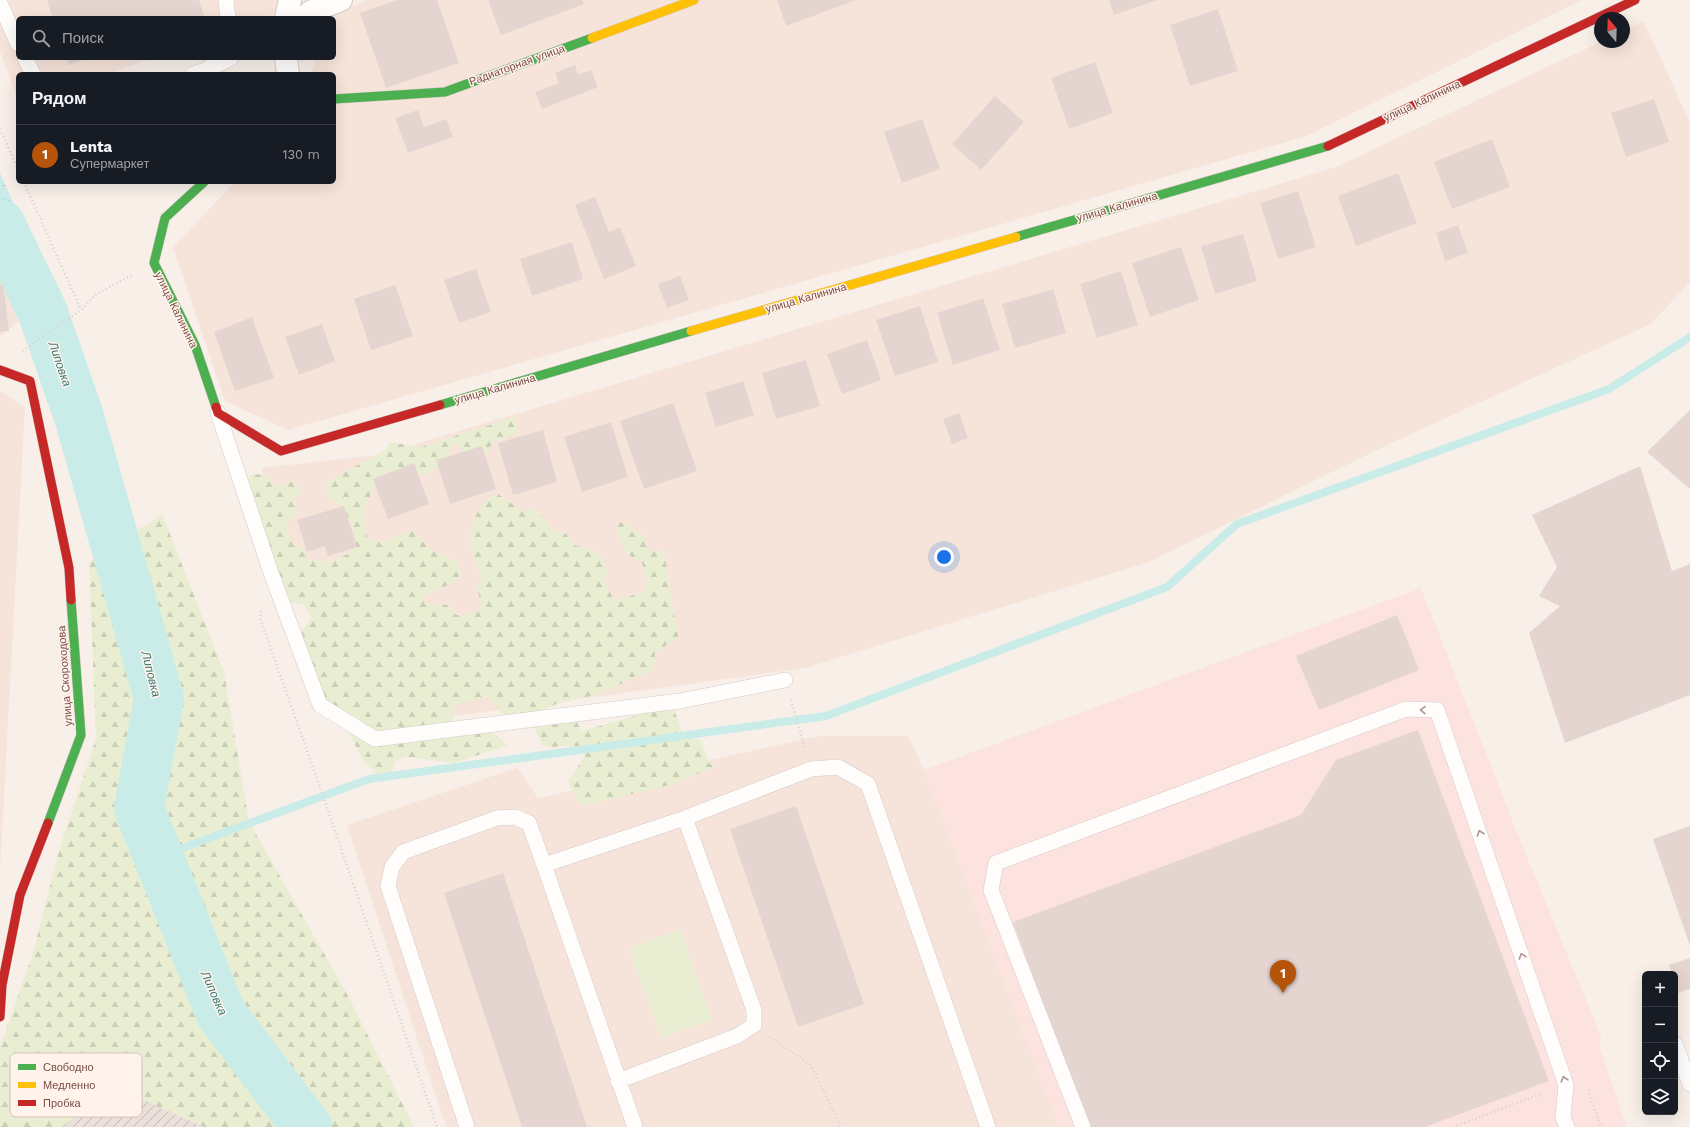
<!DOCTYPE html>
<html lang="ru">
<head>
<meta charset="utf-8">
<style>
  body { margin:0; font-family:"Work Sans",sans-serif; background:#242831; color:#f1f3f6 }
  .controls { position:absolute; right:12px; bottom:12px; display:grid; overflow:hidden; border-radius:6px; box-shadow:0 4px 16px #0002 }
  .controls button { width:36px; height:36px; display:grid; place-items:center; padding:0; border:0; border-bottom:1px solid #363941; background:#171b24; color:#f1f3f6; font:20px sans-serif }
  .compass { position:absolute; left:1594px; top:12px; width:36px; height:36px; border-radius:50%; background:#171b24; box-shadow:0 4px 16px #0002; rotate:341deg }
  .you { position:absolute; left:944px; top:557px; width:14px; height:14px; margin:-10px; border:3px solid #fff; border-radius:50%; background:#1a73e8; box-shadow:0 0 0 6px #1a73e833 }
  .badge { display:grid; place-items:center; width:26px; height:26px; border-radius:50%; background:#b45309; color:#fff; font-size:13px; font-weight:700 }
  .pin { position:absolute; translate:-50% -33px; filter:drop-shadow(0 1px 2px #0008) }
  .pin::after { content:''; position:absolute; top:21px; width:14px; height:12px; background:inherit; clip-path:polygon(0 0,100% 0,50% 100%) }
  .list { margin:0; padding:0; list-style:none }
  h2 { display:flex; justify-content:space-between; align-items:center; height:52px; margin:0; padding:0 16px; font-size:17px }
  h2 small { font-size:13px; font-weight:400; color:#9ea1a6 }
  .list li { display:grid; grid-template-columns:26px 1fr auto; gap:12px; align-items:center; box-sizing:border-box; height:60px; padding:0 16px; border-top:1px solid #363941 }
  .list b { display:block; font-size:15px; white-space:nowrap }
  .list p { margin:0; font-size:13px; white-space:nowrap; color:#9ea1a6 }
  .list em { font-size:13px; font-style:normal; color:#9ea1a6 }
  .icon { flex:none; width:22px; height:22px; fill:none; stroke:currentColor; stroke-width:2; stroke-linecap:round; stroke-linejoin:round }
  .map { position:relative; flex:none; width:1690px; height:1127px; overflow:hidden }
  .search { position:absolute; background:#171b24; box-shadow:0 4px 16px #0002; left:16px; top:16px; width:320px; height:44px; display:flex; align-items:center; gap:10px; box-sizing:border-box; padding:0 14px; border-radius:6px; color:#9ea1a6; font-size:15px }
  .panel { position:absolute; background:#171b24; box-shadow:0 4px 16px #0002; left:16px; top:72px; width:320px; height:112px; border-radius:6px }
  .map>svg:first-child { display:block }
  .residential { fill:#f6e4da }
  .commercial { fill:#fce3df }
  .industrial { fill:url(#industrial-furrows) }
  .forest { fill:url(#forest-firs) }
  .garden { fill:#e9eed2 }
  .water { fill:url(#water-ripples) }
  .lines { fill:none; stroke-linecap:round; stroke-linejoin:round }
  .stream { stroke:#c9ece8; stroke-width:8 }
  .river { stroke:#c9ece8; stroke-width:50 }
  .building { fill:#e5d5d0 }
  .lane-casing { stroke:#d6cac6; stroke-width:16 }
  .street-casing { stroke:#d6cac6; stroke-width:24 }
  .fast-casing { stroke:#d8cac6; stroke-width:10 }
  .slow-casing { stroke:#d8cac6; stroke-width:10 }
  .jam-casing { stroke:#d8cac6; stroke-width:10 }
  .path { stroke:#dbcfcb; stroke-width:2.5; stroke-dasharray:1 3; stroke-linecap:butt }
  .lane { stroke:#fefdfc; stroke-width:15 }
  .street { stroke:#fefdfc; stroke-width:22 }
  .fast { stroke:#4caf50; stroke-width:9 }
  .slow { stroke:#ffc107; stroke-width:9 }
  .jam { stroke:#c62828; stroke-width:9 }
  .oneway { stroke:#ae938f }
  .labels { text-anchor:middle; dominant-baseline:central; stroke-width:3; stroke-linejoin:round; paint-order:stroke }
  .street-label { font-size:11px; fill:#794d46; stroke:#fff3eb }
  .water-label { font-size:12px; font-style:italic; fill:#357976; stroke:#fff3eb }
  .key { fill:#fff3eb; stroke:#d7c1ba; stroke-width:1 }
  .key-label { font-size:11px; fill:#794d46 }
</style>
</head>
<body>
<div class="map">
<svg width="1690" height="1127" viewBox="0 0 1690 1127">
  <defs>
    <pattern id="industrial-furrows" width="10" height="10" patternUnits="userSpaceOnUse"><rect width="10" height="10" fill="#ebdfda"/><path d="M-1 1l2-2M0 10L10 0M9 11l2-2" fill="none" stroke="#c3b7b3"/></pattern>
    <pattern id="forest-firs" width="22" height="20" patternUnits="userSpaceOnUse"><rect width="22" height="20" fill="#e9eed2"/><path d="M5 1l3.5 6h-7zM16 11l3.5 6h-7z" fill="#cbceb6"/></pattern>
    <pattern id="water-ripples" width="26" height="14" patternUnits="userSpaceOnUse"><rect width="26" height="14" fill="#c9ece8"/><path d="M2 4q2-2 4 0t4 0M15 11q2-2 4 0t4 0" fill="none" stroke="#b0ccc8"/></pattern>
  </defs>
  <rect width="100%" height="100%" fill="#f8efe9"/>
  <!-- residential -->
  <path class="residential" d="M 0,0 L 315,0 L 265,18 L 18,18 L 18,58 L 153,58 L 108,74 L 18,74 L 18,100 L 0,51 Z
    M 368,0 L 1582,0 L 1307,136 L 288,430 L 225,401 L 173,247 L 235,182 L 334,182 L 334,74 L 311,74 L 316,58 L 334,58 L 334,18 L 328,18 L 329,15 Z
    M 1644,21 L 1690,123 L 1690,282 L 1651,324 L 1385,446 L 1149,562 L 805,668 L 412,722 L 352,703 L 261,468 L 379,455 L 1336,167 L 1600,42 L 1624,42 L 1624,31 Z
    M 0,274 L 19,321 L 0,336 Z
    M 0,391 L 25,407 L 0,872 Z
    M 819,736 L 908,736 L 924,770 L 1059,1127 L 446,1127 L 347,825 L 517,768 L 538,798 Z"/>
  <!-- commercial -->
  <path class="commercial" d="M 1421,588 L 1520,840 L 1601,1036 L 1600,1048 L 1627,1127 L 1059,1127 L 924,770 Z"/>
  <!-- industrial -->
  <path class="industrial" d="M 231,1058 L 282,1127 L 0,1127 L 0,1066 Z"/>
  <!-- forest -->
  <path class="forest" d="M 515,417 L 518,433 L 493,441 L 487,453 L 473,458 L 455,444 L 450,447 L 449,463 L 421,476 L 412,466 L 386,475 L 374,485 L 364,511 L 367,539 L 381,543 L 412,530 L 431,549 L 458,562 L 461,573 L 455,582 L 424,596 L 425,604 L 450,605 L 456,615 L 475,613 L 482,604 L 476,587 L 482,579 C 473,551 461,536 480,509 C 486,501 488,497 498,494 L 522,511 L 536,509 L 552,529 L 566,534 L 576,546 L 594,550 L 603,559 L 608,573 L 603,578 L 614,600 L 643,593 L 647,585 L 642,562 L 627,554 L 617,531 L 617,523 L 625,522 L 643,536 L 648,550 L 664,551 L 678,637 L 655,653 L 654,669 L 599,694 L 556,704 L 543,711 L 576,721 L 582,731 L 655,710 L 670,698 L 683,735 L 701,741 L 709,764 L 720,764 L 674,784 L 581,806 L 568,781 L 585,756 L 579,746 L 544,747 L 534,728 L 513,714 L 504,715 L 488,697 L 453,706 L 453,725 L 482,734 L 490,731 L 508,745 L 454,763 L 407,757 L 395,761 L 391,775 L 382,778 L 364,762 L 335,706 L 322,704 L 294,643 L 311,618 L 304,604 L 288,602 L 243,486 L 252,474 L 265,475 L 276,487 L 293,481 L 302,491 L 293,500 L 297,512 L 286,525 L 292,542 L 303,548 L 307,559 L 327,562 L 348,554 L 355,533 L 343,506 L 331,500 L 323,484 L 387,449 L 388,442 L 421,447 Z
    M 162,514 L 224,672 L 249,822 L 346,992 L 414,1127 L 205,1127 L 160,1108 L 115,1085 L 62,1127 L 0,1127 L 0,1047 L 33,953 L 59,850 L 96,739 L 89,562 Z"/>
  <!-- garden -->
  <path class="garden" d="M 680,930 L 712,1020 L 661,1038 L 629,948 Z"/>
  <!-- water -->
  <path class="water" d="M 0,173 L 77,347 L 52,361 L 0,247 Z"/>
  <g class="lines">
    <!-- stream -->
    <path class="stream" d="M 158,857 L 369,779 L 826,716 L 1167,587 L 1237,524 L 1609,389 L 1690,337"/>
    <!-- river -->
    <path class="river" d="M 0,224 L 43,313 L 80,420 L 159,698 L 139,808 L 221,1014 L 307,1127"/>
  </g>
  <!-- building -->
  <path class="building" d="M 47,0 L 199,0 L 205,18 L 53,18 Z
    M 397,0 L 437,0 L 459,63 L 386,88 L 360,13 Z
    M 488,0 L 582,0 L 584,4 L 501,35 Z
    M 777,0 L 856,0 L 786,26 Z
    M 1109,0 L 1157,0 L 1114,15 Z
    M 1218,9 L 1238,71 L 1190,86 L 1170,25 Z
    M 67,58 L 88,58 L 69,65 Z
    M 1095,62 L 1113,113 L 1069,129 L 1051,78 Z
    M 575,65 L 578,75 L 591,70 L 598,87 L 542,109 L 535,92 L 559,83 L 555,73 Z
    M 995,96 L 1024,122 L 981,170 L 952,144 Z
    M 1654,99 L 1669,142 L 1626,157 L 1611,113 Z
    M 418,110 L 424,127 L 446,119 L 453,137 L 408,153 L 395,118 Z
    M 922,119 L 940,169 L 902,183 L 884,132 Z
    M 1492,139 L 1510,187 L 1452,209 L 1434,162 Z
    M 1398,173 L 1417,223 L 1356,246 L 1338,196 Z
    M 1298,191 L 1316,247 L 1278,259 L 1260,203 Z
    M 595,197 L 609,232 L 620,227 L 636,266 L 604,279 L 575,205 Z
    M 1458,225 L 1468,253 L 1445,261 L 1436,233 Z
    M 1243,234 L 1257,281 L 1215,294 L 1201,246 Z
    M 572,242 L 583,279 L 532,296 L 520,259 Z
    M 1181,247 L 1199,300 L 1150,317 L 1132,263 Z
    M 476,269 L 491,312 L 459,323 L 444,280 Z
    M 1121,271 L 1138,325 L 1097,338 L 1080,284 Z
    M 680,276 L 689,300 L 667,308 L 658,284 Z
    M 3,284 L 9,331 L 0,332 L 0,285 Z
    M 395,285 L 413,336 L 371,350 L 354,299 Z
    M 1053,289 L 1066,333 L 1015,348 L 1002,304 Z
    M 983,298 L 1000,350 L 953,365 L 937,313 Z
    M 920,306 L 938,362 L 895,376 L 876,320 Z
    M 252,317 L 274,378 L 235,391 L 214,332 Z
    M 322,324 L 335,361 L 299,375 L 285,337 Z
    M 867,340 L 881,380 L 842,394 L 827,354 Z
    M 806,360 L 820,406 L 776,419 L 762,373 Z
    M 743,381 L 754,415 L 716,427 L 705,393 Z
    M 673,403 L 697,471 L 644,489 L 620,421 Z
    M 1690,410 L 1690,489 L 1647,452 Z
    M 959,413 L 968,438 L 952,444 L 943,419 Z
    M 611,422 L 628,477 L 582,492 L 564,437 Z
    M 543,430 L 557,482 L 513,495 L 498,443 Z
    M 482,446 L 496,489 L 450,504 L 436,460 Z
    M 414,463 L 429,504 L 388,519 L 373,479 Z
    M 1640,466 L 1672,571 L 1690,564 L 1690,695 L 1565,743 L 1529,633 L 1560,606 L 1539,596 L 1557,567 L 1532,515 Z
    M 344,506 L 357,547 L 328,556 L 325,546 L 307,552 L 297,520 Z
    M 1397,615 L 1419,670 L 1319,710 L 1296,656 Z
    M 1418,730 L 1549,1081 L 1425,1127 L 1089,1127 L 1013,922 L 1301,815 L 1336,760 Z
    M 796,806 L 864,1004 L 798,1027 L 730,829 Z
    M 1690,826 L 1690,946 L 1653,839 Z
    M 503,873 L 525,940 L 587,1127 L 522,1127 L 444,893 Z
    M 1690,958 L 1690,989 L 1678,993 L 1675,984 L 1675,974 L 1672,974 L 1669,965 Z"/>
  <g class="lines">
    <!-- lane casing -->
    <g class="lane-casing">
      <path id="lane" d="M 226,0 L 228,18
        M 0,3 L 18,44
        M 25,58 L 33,74
        M 209,69 L 231,58
        M 193,74 L 209,69 L 216,58
        M 218,413 L 270,570 L 320,705 L 375,739 L 680,701 L 785,680
        M 1675,1044 L 1690,1084
        M 618,1081 L 737,1036 L 754,1025 L 754,1010 L 685,818
        M 467,1127 L 388,886 L 392,867 L 403,852 L 497,818 L 515,817 L 529,823 L 544,865
        M 635,1127 L 544,865 L 685,818 L 811,769 L 838,767 L 868,784 L 988,1127
        M 1083,1127 L 991,890 L 996,863 L 1406,709 L 1437,710 L 1566,1085 L 1563,1117 L 1567,1127"/>
    </g>
    <!-- street casing -->
    <g class="street-casing">
      <path id="street" d="M 286,18 L 290,0
        M 303,18 L 312,11 L 341,0
        M 286,58 L 288,74"/>
    </g>
    <!-- fast casing -->
    <g class="fast-casing">
      <path id="fast" d="M 334,99 L 445,92 L 592,38
        M 204,182 L 165,218 L 154,263 L 195,345 L 216,407
        M 1016,237 L 1328,146
        M 440,405 L 691,331
        M 48,823 L 81,735 L 71,600"/>
    </g>
    <!-- slow casing -->
    <g class="slow-casing">
      <path id="slow" d="M 592,38 L 694,0
        M 691,331 L 1016,237"/>
    </g>
    <!-- jam casing -->
    <g class="jam-casing">
      <path id="jam" d="M 1328,146 L 1635,0
        M 0,370 L 30,381 L 69,568 L 71,600
        M 216,407 L 218,413 L 281,451 L 440,405
        M 0,1017 L 2,985 L 20,895 L 48,823"/>
    </g>
    <!-- path -->
    <path class="path" d="M 0,129 L 18,169
      M 24,182 L 81,310
      M 23,351 L 81,310 L 95,295 L 132,275
      M 261,611 L 260,618 L 323,796 L 437,1127
      M 791,700 L 805,749
      M 770,1037 L 811,1065 L 841,1127
      M 1588,1090 L 1601,1127
      M 1453,1127 L 1543,1093"/>
    <!-- lane -->
    <use href="#lane" class="lane"/>
    <!-- street -->
    <use href="#street" class="street"/>
    <!-- fast -->
    <use href="#fast" class="fast"/>
    <!-- slow -->
    <use href="#slow" class="slow"/>
    <!-- jam -->
    <use href="#jam" class="jam"/>
  </g>
  <!-- one-way arrows -->
  <defs><path id="oneway-chevron" d="M-2-3.5L2.5 0L-2 3.5" fill="none" stroke-width="1.6" stroke-linecap="round" stroke-linejoin="round"/></defs>
  <g class="oneway">
    <use href="#oneway-chevron" transform="translate(1423 710) rotate(-178)"/>
    <use href="#oneway-chevron" transform="translate(1480 833) rotate(-109)"/>
    <use href="#oneway-chevron" transform="translate(1522 956) rotate(-109)"/>
    <use href="#oneway-chevron" transform="translate(1564 1079) rotate(-107)"/>
  </g>
  <g class="labels">
    <!-- street labels -->
    <g class="street-label">
      <text transform="translate(517 65) rotate(-20)">Радиаторная улица</text>
      <text transform="translate(1422 101) rotate(-25)">улица Калинина</text>
      <text transform="translate(1117 207) rotate(-16)">улица Калинина</text>
      <text transform="translate(806 298) rotate(-16)">улица Калинина</text>
      <text transform="translate(176 310) rotate(64)">улица Калинина</text>
      <text transform="translate(495 389) rotate(-16)">улица Калинина</text>
      <text transform="translate(65 676) rotate(-94)">улица Скороходова</text>
    </g>
    <!-- water labels -->
    <g class="water-label">
      <text transform="translate(60 364) rotate(71)">Липовка</text>
      <text transform="translate(151 674) rotate(76)">Липовка</text>
      <text transform="translate(214 993) rotate(66)">Липовка</text>
    </g>
  </g>
  <!-- legend -->
  <rect x="10" y="1053" width="132" height="64" rx="6" class="key"/>
  <rect x="18" y="1064" width="18" height="6" fill="#4caf50"/>
  <rect x="18" y="1082" width="18" height="6" fill="#ffc107"/>
  <rect x="18" y="1100" width="18" height="6" fill="#c62828"/>
  <g class="key-label">
    <text x="43" y="1071">Свободно</text>
    <text x="43" y="1089">Медленно</text>
    <text x="43" y="1107">Пробка</text>
  </g>
</svg>
<div class="controls">
<button>+</button>
<button>−</button>
<button><svg class="icon" aria-label="locate" viewBox="0 0 24 24"><circle cx="12" cy="12" r="6"/><path d="M12 2v4M12 18v4M2 12h4M18 12h4"/></svg></button>
<button><svg class="icon" aria-label="layers" viewBox="0 0 24 24"><path d="M12 4l9 5-9 5-9-5zM3 14l9 5 9-5"/></svg></button>
</div>
<svg class="compass" viewBox="-18 -18 36 36"><path d="M0-13l5 13h-10z" fill="#e53935"/><path d="M0 13l5-13h-10z" fill="#9ea1a6"/></svg>
<div class="you"></div>
<div class="pin badge" style="left:1283px;top:993px">1</div>
<div class="search"><svg class="icon" aria-label="search" viewBox="0 0 24 24"><circle cx="10" cy="10" r="6"/><path d="M15 15l6 6"/></svg>Поиск</div>
<section class="panel">
<h2>Рядом<small></small></h2>
<ul class="list">
<li><span class="badge">1</span><div><b>Lenta</b><p>Супермаркет</p></div><em>130 m</em></li>
</ul>
</section>
</div>
</body>
</html>
